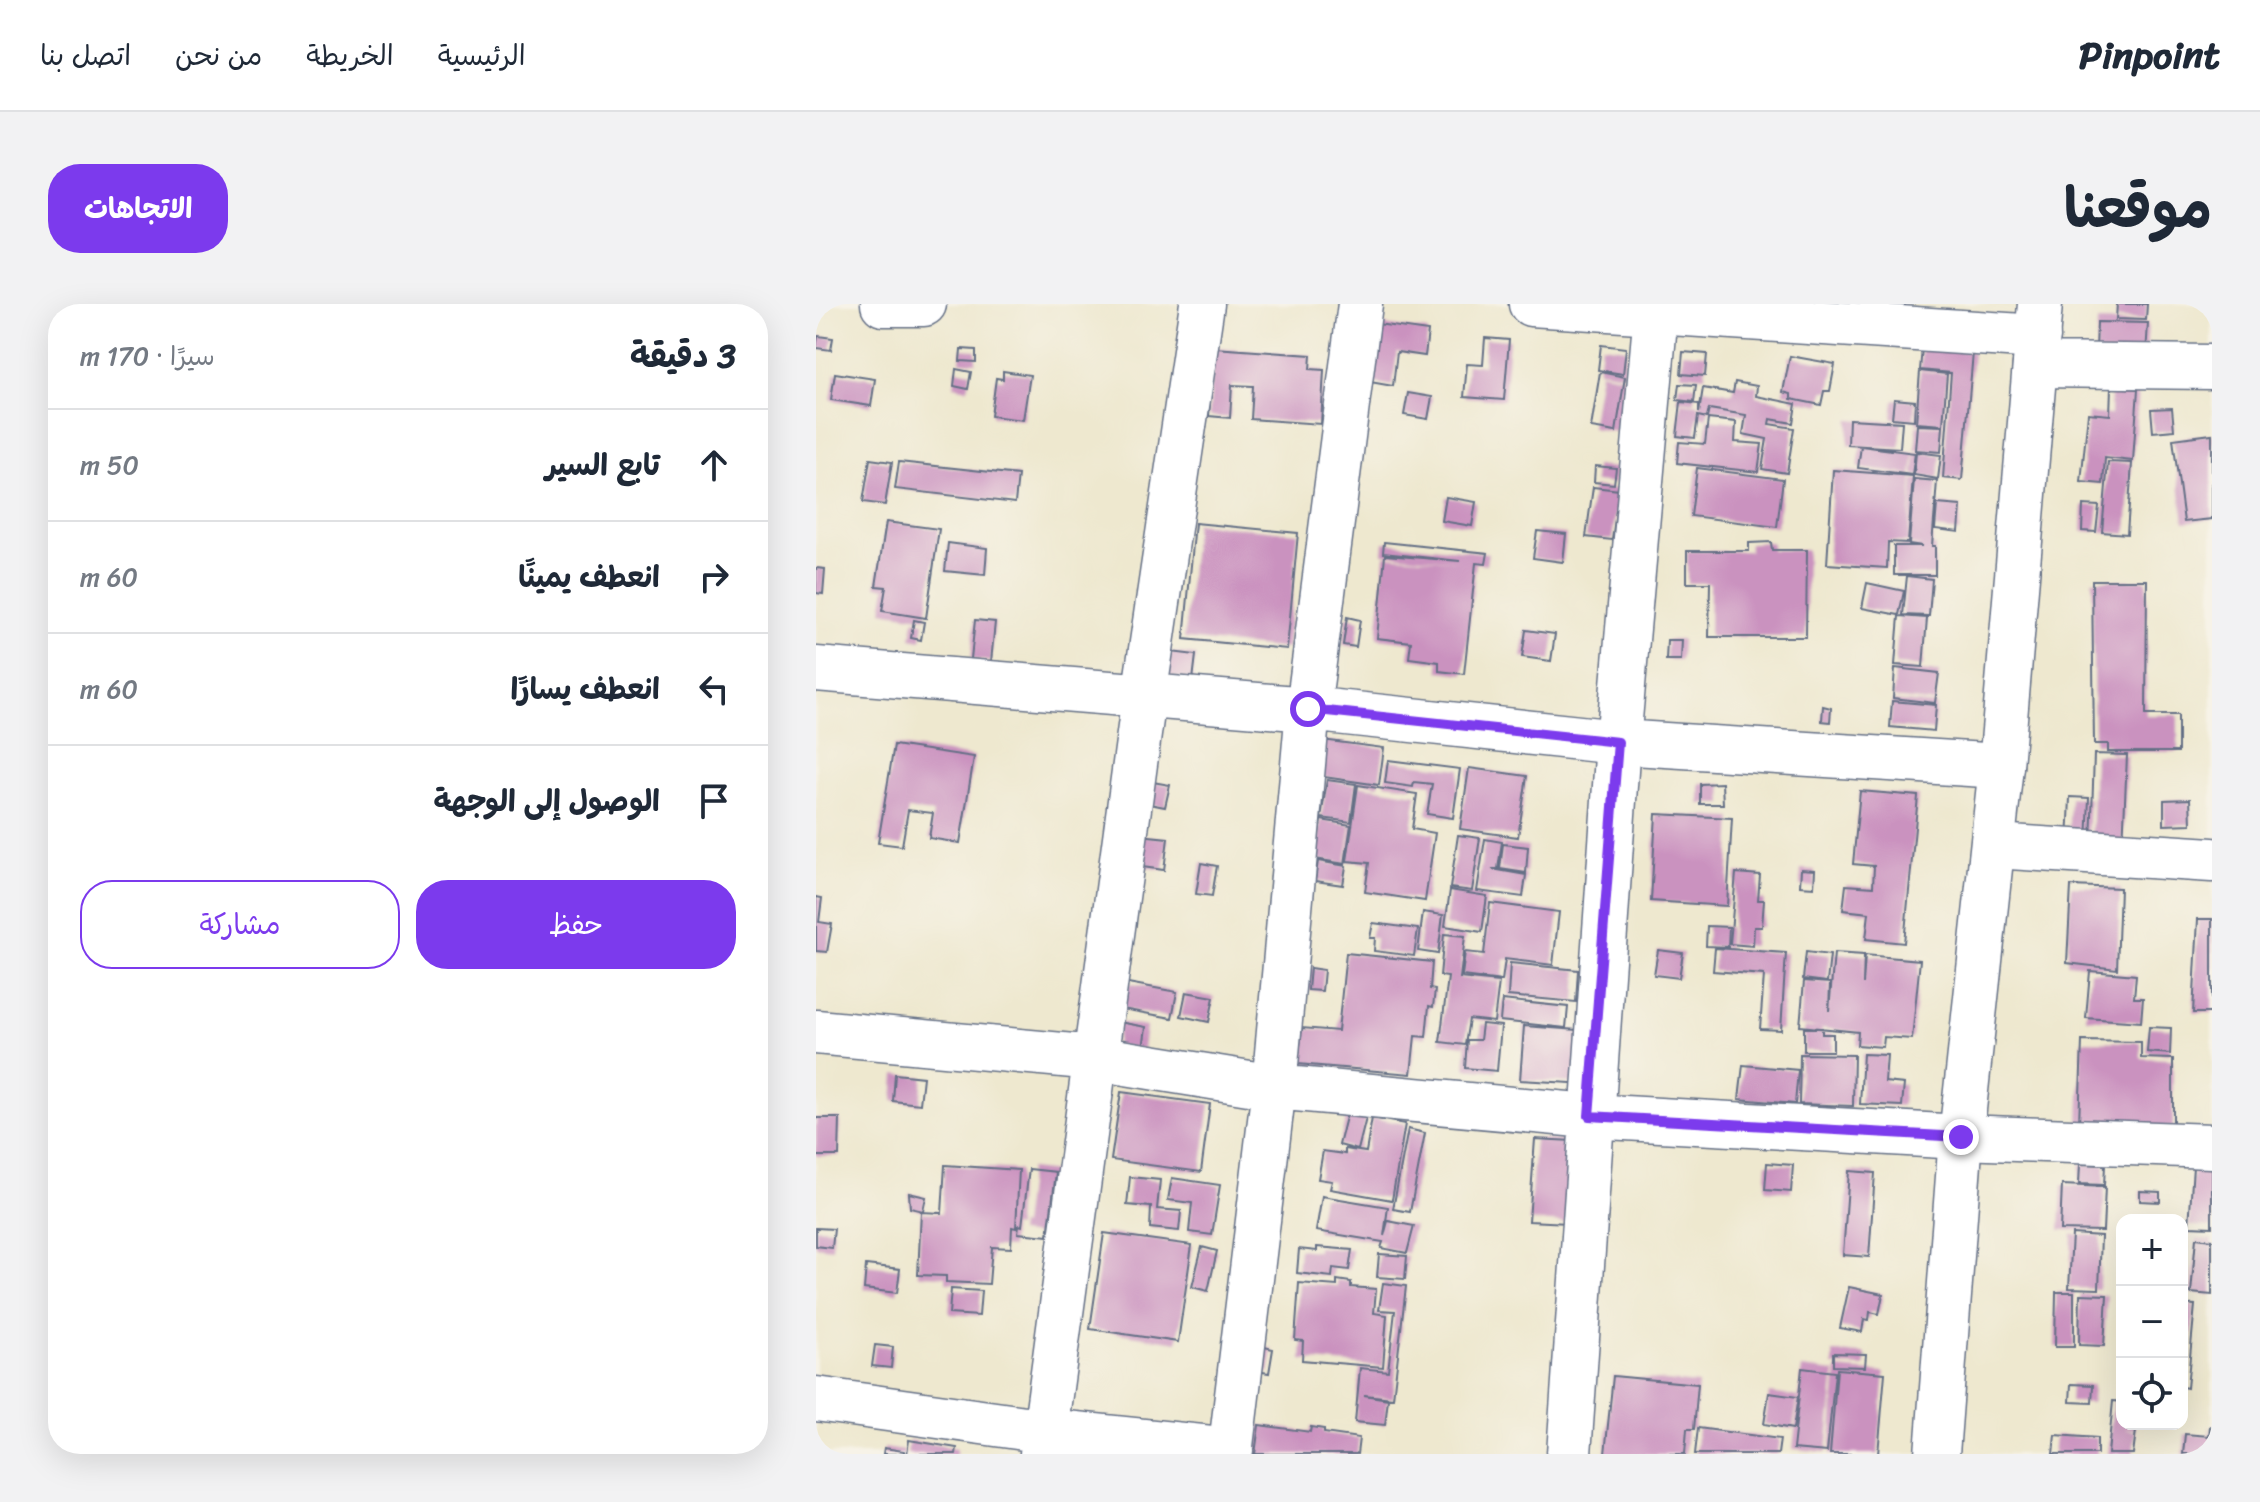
<!DOCTYPE html>
<html lang="ar">
<head>
<meta charset="utf-8">
<style>
  body { margin:0; font-family:Sriracha,"Playpen Sans Arabic",sans-serif; background:#f2f2f3; color:#1f2937; direction:rtl }
  .controls { position:absolute; right:24px; bottom:24px; display:grid; overflow:hidden; border-radius:16px; box-shadow:0 8px 32px #0002 }
  .controls button { width:72px; height:72px; display:grid; place-items:center; padding:0; border:0; border-bottom:2px solid #e0e1e3; background:#fff; color:#1f2937; font:40px sans-serif }
  .stop { position:absolute; width:24px; height:24px; margin:-18px; border:6px solid #7c3aed; border-radius:50%; background:#fff }
  .stop.end { background:#7c3aed; border-color:#fff; box-shadow:0 2px 8px #0008 }
  .list { margin:0; padding:0; list-style:none }
  h2 { display:flex; justify-content:space-between; align-items:center; height:104px; margin:0; padding:0 32px; font-size:34px }
  h2 small { font-size:26px; font-weight:400; color:#747a83 }
  .list li { display:grid; grid-template-columns:52px 1fr auto; gap:24px; align-items:center; box-sizing:border-box; height:112px; padding:0 32px; border-top:2px solid #e0e1e3 }
  .list b { display:block; font-size:30px; white-space:nowrap }
  .list em { font-size:26px; font-style:normal; color:#747a83 }
  .actions { display:flex; gap:16px; padding:24px 32px }
  .actions a { flex:1; padding:18px 0; border:2px solid #7c3aed; border-radius:32px; text-align:center; font-size:28px; color:#7c3aed }
  .actions .main { background:#7c3aed; color:#fff }
  .icon { flex:none; width:44px; height:44px; fill:none; stroke:currentColor; stroke-width:2; stroke-linecap:round; stroke-linejoin:round }
  .map { position:relative; flex:none; width:1396px; height:1150px; overflow:hidden; direction:ltr; border-radius:32px }
  header { display:flex; align-items:center; gap:48px; box-sizing:border-box; height:112px; padding:0 40px; background:#fff; border-bottom:2px solid #e0e1e3 }
  header strong { font-size:38px }
  nav { display:flex; gap:44px; margin-inline-start:auto; font-size:28px }
  .intro { display:flex; align-items:center; justify-content:space-between; box-sizing:border-box; height:192px; padding:0 48px }
  h1 { margin:0; font-size:56px }
  .button { padding:20px 36px; border-radius:32px; background:#7c3aed; color:#fff; font-size:28px; font-weight:700 }
  main { display:flex; gap:48px; padding:0 48px }
  aside { flex:1; background:#fff; border-radius:32px; box-shadow:0 8px 32px #0002 }
  .map>svg:first-child { display:block }
  .building { fill:#ca92bf }
  .lines { fill:none; stroke-linecap:round; stroke-linejoin:round }
  .minor-casing { stroke:#657086; stroke-width:47 }
  .tertiary-casing { stroke:#657086; stroke-width:47 }
  .minor { stroke:#fff; stroke-width:44 }
  .tertiary { stroke:#fff; stroke-width:44 }
  .route { stroke:#7c3aed; stroke-width:10 }
</style>
</head>
<body>
<header>
<strong>Pinpoint</strong>
<nav><a>الرئيسية</a><a>الخريطة</a><a>من نحن</a><a>اتصل بنا</a></nav>
</header>
<div class="intro"><h1>موقعنا</h1><a class="button">الاتجاهات</a></div>
<main>
<div class="map">
<svg width="1396" height="1150" viewBox="0 0 1396 1150">
  <rect width="100%" height="100%" fill="#f7f3e8"/>
  <filter id="ink" filterUnits="userSpaceOnUse"><feTurbulence type="fractalNoise" baseFrequency=".0125" numOctaves="2"/><feDisplacementMap in="SourceGraphic" scale="16" xChannelSelector="R" yChannelSelector="G"/><feConvolveMatrix kernelMatrix="1 2 1 2 8 2 1 2 1" color-interpolation-filters="sRGB"/></filter>
  <filter id="wash" filterUnits="userSpaceOnUse"><feTurbulence type="fractalNoise" baseFrequency=".006" numOctaves="4" result="noise"/><feDisplacementMap in="SourceGraphic" scale="32" xChannelSelector="R" yChannelSelector="G"/><feGaussianBlur stdDeviation="1.8" result="paint"/><feColorMatrix in="noise" values="0 0 0 0 0 0 0 0 0 0 0 0 0 0 0 0 0 1.4 0 .05"/><feComposite in="paint" operator="in"/></filter>
  <g filter="url(#wash)">
    <rect width="100%" height="100%" fill="#eee8cf"/>
    <g id="blocks">
      <!-- building -->
      <path class="building" d="M 1301,0 L 1331,0 L 1330,16 L 1300,15 Z
        M 1281,18 L 1332,19 L 1330,51 L 1280,48 Z
        M 561,20 L 612,27 L 609,52 L 581,48 L 577,82 L 554,78 Z
        M 2,32 L 17,34 L 15,46 L 0,44 Z
        M 669,34 L 693,36 L 688,96 L 648,93 L 651,60 L 667,61 Z
        M 785,41 L 810,44 L 807,70 L 782,66 Z
        M 398,44 L 495,51 L 494,65 L 508,66 L 505,120 L 435,115 L 437,82 L 416,81 L 414,114 L 393,112 Z
        M 1106,44 L 1157,48 L 1146,176 L 1127,174 L 1135,69 L 1104,66 Z
        M 145,45 L 160,46 L 160,58 L 144,57 Z
        M 867,48 L 891,50 L 889,72 L 865,70 Z
        M 974,52 L 1019,60 L 1014,87 L 1008,87 L 1005,101 L 975,95 L 975,90 L 967,88 Z
        M 140,65 L 155,68 L 152,85 L 138,82 Z
        M 187,67 L 214,71 L 207,116 L 175,112 L 180,74 L 187,75 Z
        M 1104,67 L 1131,70 L 1127,121 L 1100,119 Z
        M 784,68 L 809,73 L 800,128 L 775,124 Z
        M 19,69 L 59,75 L 55,102 L 15,96 Z
        M 919,78 L 941,82 L 940,92 L 980,100 L 977,119 L 954,115 L 953,120 L 978,124 L 971,169 L 946,165 L 951,135 L 927,130 L 930,111 L 893,105 L 891,114 L 882,112 L 879,134 L 861,132 L 865,98 L 883,100 L 883,109 L 887,84 L 917,89 Z
        M 863,80 L 880,81 L 878,98 L 861,96 Z
        M 1295,83 L 1322,85 L 1317,157 L 1289,154 L 1287,180 L 1265,178 L 1272,109 L 1294,111 Z
        M 592,89 L 616,93 L 612,115 L 588,111 Z
        M 1078,95 L 1099,97 L 1098,116 L 1076,114 Z
        M 1356,104 L 1358,126 L 1337,128 L 1335,105 Z
        M 892,115 L 920,118 L 919,138 L 946,140 L 942,168 L 861,159 L 863,138 L 889,140 Z
        M 1033,115 L 1086,118 L 1084,144 L 1032,141 Z
        M 1101,121 L 1127,122 L 1125,148 L 1099,146 Z
        M 1396,130 L 1396,215 L 1368,218 L 1357,135 Z
        M 1045,142 L 1099,149 L 1096,171 L 1042,164 Z
        M 1100,148 L 1125,151 L 1122,175 L 1098,171 Z
        M 54,155 L 76,158 L 69,201 L 47,198 Z
        M 83,158 L 202,171 L 199,199 L 79,185 Z
        M 1292,158 L 1316,159 L 1311,230 L 1286,228 Z
        M 779,162 L 800,164 L 798,180 L 778,178 Z
        M 881,164 L 967,175 L 961,223 L 875,212 Z
        M 1017,166 L 1097,172 L 1092,239 L 1072,238 L 1071,264 L 1011,260 Z
        M 1098,175 L 1121,177 L 1116,242 L 1119,242 L 1119,271 L 1078,271 L 1078,242 L 1106,242 L 1093,240 Z
        M 777,183 L 803,186 L 796,236 L 770,233 Z
        M 630,193 L 660,198 L 656,222 L 626,217 Z
        M 1121,200 L 1145,202 L 1143,228 L 1119,225 Z
        M 1267,201 L 1283,202 L 1280,228 L 1266,227 Z
        M 70,218 L 123,225 L 110,314 L 66,307 L 70,283 L 60,282 Z
        M 379,219 L 482,229 L 471,345 L 368,335 Z
        M 721,227 L 750,230 L 747,258 L 717,254 Z
        M 568,238 L 672,249 L 670,260 L 660,259 L 648,370 L 623,367 L 623,358 L 593,354 L 595,338 L 561,334 L 569,251 L 644,257 L 567,249 Z
        M 955,238 L 956,246 L 991,246 L 990,333 L 893,333 L 894,279 L 871,279 L 871,247 L 933,247 L 933,239 Z
        M 132,239 L 171,244 L 169,271 L 129,267 Z
        M 0,264 L 9,265 L 7,290 L 0,289 Z
        M 1091,272 L 1116,275 L 1113,312 L 1087,311 Z
        M 1276,276 L 1331,276 L 1330,411 L 1362,411 L 1362,448 L 1292,448 L 1292,440 L 1278,440 Z
        M 1051,279 L 1088,287 L 1083,311 L 1046,304 Z
        M 1083,312 L 1111,314 L 1107,363 L 1079,361 Z
        M 531,313 L 544,316 L 540,343 L 527,341 Z
        M 98,316 L 108,318 L 105,336 L 95,334 Z
        M 159,316 L 179,318 L 175,358 L 155,355 Z
        M 710,326 L 739,330 L 735,357 L 706,353 Z
        M 851,336 L 866,336 L 865,356 L 850,356 Z
        M 355,348 L 380,351 L 377,376 L 350,372 Z
        M 1079,364 L 1123,369 L 1119,399 L 1077,394 Z
        M 1076,397 L 1120,401 L 1118,427 L 1074,423 Z
        M 1007,402 L 1015,404 L 1014,418 L 1006,417 Z
        M 506,436 L 568,444 L 563,481 L 501,472 Z
        M 78,441 L 158,453 L 144,539 L 113,534 L 117,509 L 92,506 L 86,542 L 62,539 Z
        M 1278,450 L 1311,451 L 1307,543 L 1275,541 Z
        M 572,456 L 644,465 L 637,514 L 611,510 L 616,480 L 598,478 L 597,483 L 569,479 Z
        M 653,464 L 711,472 L 702,533 L 644,525 Z
        M 511,476 L 540,480 L 535,518 L 505,514 Z
        M 331,477 L 354,481 L 349,503 L 328,499 Z
        M 906,479 L 907,500 L 884,500 L 884,480 Z
        M 542,481 L 601,490 L 596,525 L 619,529 L 609,597 L 549,588 L 553,559 L 531,557 Z
        M 1044,487 L 1102,492 L 1088,639 L 1050,635 L 1053,609 L 1027,606 L 1030,581 L 1057,583 L 1058,562 L 1037,560 Z
        M 1254,493 L 1273,494 L 1271,540 L 1252,540 Z
        M 1374,495 L 1375,520 L 1348,521 L 1348,496 Z
        M 840,510 L 916,514 L 911,602 L 835,597 Z
        M 505,516 L 535,521 L 529,560 L 499,555 Z
        M 323,531 L 352,534 L 348,566 L 319,562 Z
        M 642,531 L 664,534 L 656,587 L 634,584 Z
        M 669,535 L 686,538 L 682,565 L 676,565 L 710,571 L 707,593 L 661,587 Z
        M 687,540 L 712,543 L 710,569 L 684,565 Z
        M 502,557 L 530,562 L 527,581 L 499,577 Z
        M 385,559 L 401,562 L 396,592 L 380,590 Z
        M 985,565 L 999,566 L 998,583 L 984,582 Z
        M 920,569 L 944,571 L 942,596 L 948,596 L 946,623 L 938,623 L 937,642 L 914,640 Z
        M 1255,582 L 1304,584 L 1301,665 L 1251,659 Z
        M 634,586 L 671,592 L 666,628 L 629,622 Z
        M 0,593 L 6,594 L 3,618 L 16,620 L 11,648 L 0,647 Z
        M 674,599 L 743,608 L 737,661 L 689,655 L 686,677 L 646,672 L 649,648 L 668,650 Z
        M 607,608 L 627,611 L 622,650 L 602,647 Z
        M 1382,615 L 1396,615 L 1396,709 L 1377,709 Z
        M 557,619 L 602,625 L 598,652 L 558,647 L 559,634 L 554,634 Z
        M 891,622 L 913,623 L 912,643 L 890,642 Z
        M 628,630 L 649,632 L 644,674 L 683,678 L 678,718 L 653,715 L 649,741 L 624,738 L 632,673 L 624,672 Z
        M 899,644 L 970,649 L 965,726 L 944,725 L 948,671 L 897,667 Z
        M 842,646 L 867,649 L 863,674 L 838,671 Z
        M 990,648 L 1014,651 L 1011,678 L 987,675 Z
        M 530,649 L 616,658 L 614,685 L 619,686 L 617,703 L 613,702 L 610,733 L 599,732 L 595,770 L 482,760 L 486,724 L 522,727 Z
        M 1018,649 L 1048,651 L 1047,680 L 1049,651 L 1104,656 L 1096,735 L 1068,733 L 1067,743 L 1041,741 L 1042,728 L 984,722 L 988,677 L 1014,679 L 1013,707 Z
        M 694,659 L 762,666 L 760,698 L 692,692 Z
        M 494,664 L 508,666 L 506,687 L 492,686 Z
        M 1274,667 L 1320,671 L 1318,694 L 1327,694 L 1325,718 L 1270,714 Z
        M 312,679 L 361,688 L 356,714 L 306,705 Z
        M 370,688 L 398,693 L 393,718 L 365,712 Z
        M 686,696 L 752,703 L 750,724 L 684,717 Z
        M 303,718 L 330,723 L 327,745 L 300,741 Z
        M 666,720 L 685,722 L 681,767 L 649,764 L 651,736 L 664,736 Z
        M 708,722 L 775,727 L 772,780 L 704,776 Z
        M 1333,723 L 1355,724 L 1354,750 L 1331,748 Z
        M 988,724 L 1006,724 L 1006,730 L 1017,730 L 1017,747 L 988,747 Z
        M 1266,737 L 1325,738 L 1325,754 L 1357,755 L 1357,824 L 1263,820 Z
        M 984,750 L 1038,751 L 1037,802 L 983,800 Z
        M 1047,750 L 1071,751 L 1069,778 L 1088,780 L 1086,802 L 1044,800 Z
        M 927,761 L 982,766 L 979,800 L 923,795 Z
        M 79,770 L 107,773 L 104,800 L 77,797 Z
        M 305,788 L 394,800 L 385,868 L 295,856 Z
        M 531,809 L 550,814 L 542,846 L 523,841 Z
        M 0,814 L 24,814 L 23,852 L 0,852 Z
        M 556,814 L 589,820 L 576,896 L 514,885 L 516,877 L 502,875 L 507,847 L 529,850 L 529,845 L 550,848 Z
        M 592,825 L 609,829 L 594,908 L 577,905 Z
        M 719,835 L 757,837 L 752,919 L 713,917 Z
        M 951,859 L 977,861 L 975,888 L 949,886 Z
        M 1264,860 L 1289,861 L 1288,881 L 1263,880 Z
        M 129,861 L 203,866 L 200,924 L 196,923 L 195,944 L 176,943 L 173,980 L 130,978 L 130,972 L 102,971 L 105,908 L 126,909 Z
        M 1377,862 L 1396,864 L 1396,923 L 1373,922 Z
        M 213,865 L 240,868 L 232,932 L 202,929 L 203,921 L 206,922 Z
        M 1033,867 L 1059,869 L 1053,953 L 1027,951 Z
        M 314,873 L 344,876 L 341,905 L 365,907 L 363,927 L 334,924 L 335,903 L 311,901 Z
        M 356,874 L 404,881 L 396,931 L 373,928 L 376,899 L 352,896 Z
        M 1246,881 L 1289,883 L 1287,927 L 1244,926 Z
        M 1324,887 L 1344,888 L 1344,898 L 1324,897 Z
        M 93,889 L 110,893 L 107,907 L 94,904 Z
        M 506,892 L 572,903 L 568,932 L 572,917 L 598,922 L 591,949 L 565,944 L 567,938 L 500,927 Z
        M 0,924 L 18,925 L 16,944 L 0,942 Z
        M 288,929 L 376,941 L 362,1038 L 274,1025 Z
        M 1256,930 L 1285,932 L 1283,985 L 1253,984 Z
        M 1380,934 L 1396,936 L 1396,991 L 1375,989 Z
        M 386,943 L 401,947 L 392,987 L 376,983 Z
        M 501,943 L 536,946 L 533,966 L 517,964 L 516,973 L 481,969 L 483,945 L 501,947 Z
        M 563,950 L 591,952 L 589,975 L 561,973 Z
        M 50,961 L 84,965 L 81,989 L 48,985 Z
        M 521,976 L 535,978 L 535,983 L 560,985 L 558,1009 L 571,1011 L 567,1063 L 486,1056 L 487,1037 L 479,1036 L 483,979 L 521,982 Z
        M 567,979 L 590,982 L 577,1094 L 548,1091 L 572,1095 L 569,1121 L 539,1118 L 544,1064 L 572,1067 L 579,1007 L 563,1006 Z
        M 1033,983 L 1067,990 L 1063,1010 L 1054,1008 L 1053,1016 L 1048,1015 L 1046,1028 L 1024,1024 Z
        M 135,985 L 165,987 L 163,1012 L 133,1010 Z
        M 1240,988 L 1258,988 L 1258,1043 L 1239,1043 Z
        M 1264,990 L 1291,991 L 1288,1042 L 1263,1041 Z
        M 1366,1000 L 1379,1001 L 1371,1084 L 1366,1083 Z
        M 59,1041 L 77,1043 L 75,1064 L 56,1062 Z
        M 444,1042 L 457,1045 L 453,1069 L 440,1067 Z
        M 1017,1049 L 1050,1050 L 1049,1063 L 1017,1062 Z
        M 986,1064 L 1019,1068 L 1011,1148 L 977,1145 Z
        M 1021,1065 L 1069,1069 L 1062,1150 L 1014,1150 Z
        M 797,1072 L 882,1080 L 878,1125 L 871,1125 L 869,1150 L 789,1150 Z
        M 1255,1080 L 1277,1081 L 1276,1099 L 1254,1098 Z
        M 953,1089 L 982,1093 L 977,1125 L 948,1120 Z
        M 1297,1097 L 1306,1098 L 1306,1120 L 1320,1120 L 1320,1125 L 1308,1125 L 1320,1127 L 1317,1150 L 1292,1150 Z
        M 443,1121 L 494,1128 L 495,1123 L 508,1125 L 508,1129 L 543,1134 L 541,1150 L 439,1150 Z
        M 1394,1121 L 1396,1150 L 1367,1150 L 1369,1130 L 1393,1132 Z
        M 882,1124 L 964,1135 L 962,1150 L 879,1150 Z
        M 1239,1131 L 1281,1134 L 1281,1150 L 1237,1150 Z
        M 93,1136 L 141,1144 L 140,1150 L 91,1150 Z
        M 68,1144 L 88,1147 L 88,1150 L 67,1150 Z"/>
    </g>
  </g>
  <g filter="url(#ink)">
    <use href="#blocks" fill-opacity="0" stroke="#657086" stroke-width="2"/>
    <g class="lines">
      <!-- minor casing -->
      <g class="minor-casing">
        <path id="minor" d="M 67,0 L 108,0
          M 715,0 L 1222,33
          M 1219,61 L 1396,63
          M 0,365 L 492,405 L 802,438 L 1185,462
          M 1178,542 L 1396,556
          M 0,728 L 279,754 L 458,783 L 773,812 L 1145,833 L 1396,842
          M 0,1095 L 230,1127 L 415,1146
          M 226,1150 L 328,393 L 386,0
          M 414,1150 L 458,783 L 492,405 L 544,0
          M 753,1150 L 802,438 L 840,7"/>
      </g>
      <!-- tertiary casing -->
      <g class="tertiary-casing">
        <path id="tertiary" d="M 1121,1150 L 1145,833 L 1185,462 L 1224,0"/>
      </g>
      <!-- minor -->
      <use href="#minor" class="minor"/>
      <!-- tertiary -->
      <use href="#tertiary" class="tertiary"/>
    </g>
  </g>
  <g class="lines" filter="url(#ink)">
    <!-- route -->
    <path class="route" d="M 492,405 L 802,438 L 773,812 L 1145,833"/>
  </g>
</svg>
<div class="controls">
<button>+</button>
<button>−</button>
<button><svg class="icon" aria-label="locate" viewBox="0 0 24 24"><circle cx="12" cy="12" r="6"/><path d="M12 2v4M12 18v4M2 12h4M18 12h4"/></svg></button>
</div>
<div class="stop" style="left:492px;top:405px"></div>
<div class="stop end" style="left:1145px;top:833px"></div>
</div>
<aside>
<h2>3 دقيقة<small>سيرًا · 170 m</small></h2>
<ul class="list">
<li><svg class="icon" aria-label="ahead" viewBox="0 0 24 24"><path d="M12 20V5M6 11l6-6 6 6"/></svg><div><b>تابع السير</b></div><em>50 m</em></li>
<li><svg class="icon" aria-label="right" viewBox="0 0 24 24"><path d="M7 20v-9h11M14 6l5 5-5 5"/></svg><div><b>انعطف يمينًا</b></div><em>60 m</em></li>
<li><svg class="icon" aria-label="left" viewBox="0 0 24 24"><path d="M17 20v-9H6M10 6l-5 5 5 5"/></svg><div><b>انعطف يسارًا</b></div><em>60 m</em></li>
<li><svg class="icon" aria-label="arrive" viewBox="0 0 24 24"><path d="M6 21V4h12l-3 4 3 4H6"/></svg><div><b>الوصول إلى الوجهة</b></div></li>
</ul>
<div class="actions"><a class="main">حفظ</a><a>مشاركة</a></div>
</aside>
</main>
</body>
</html>
